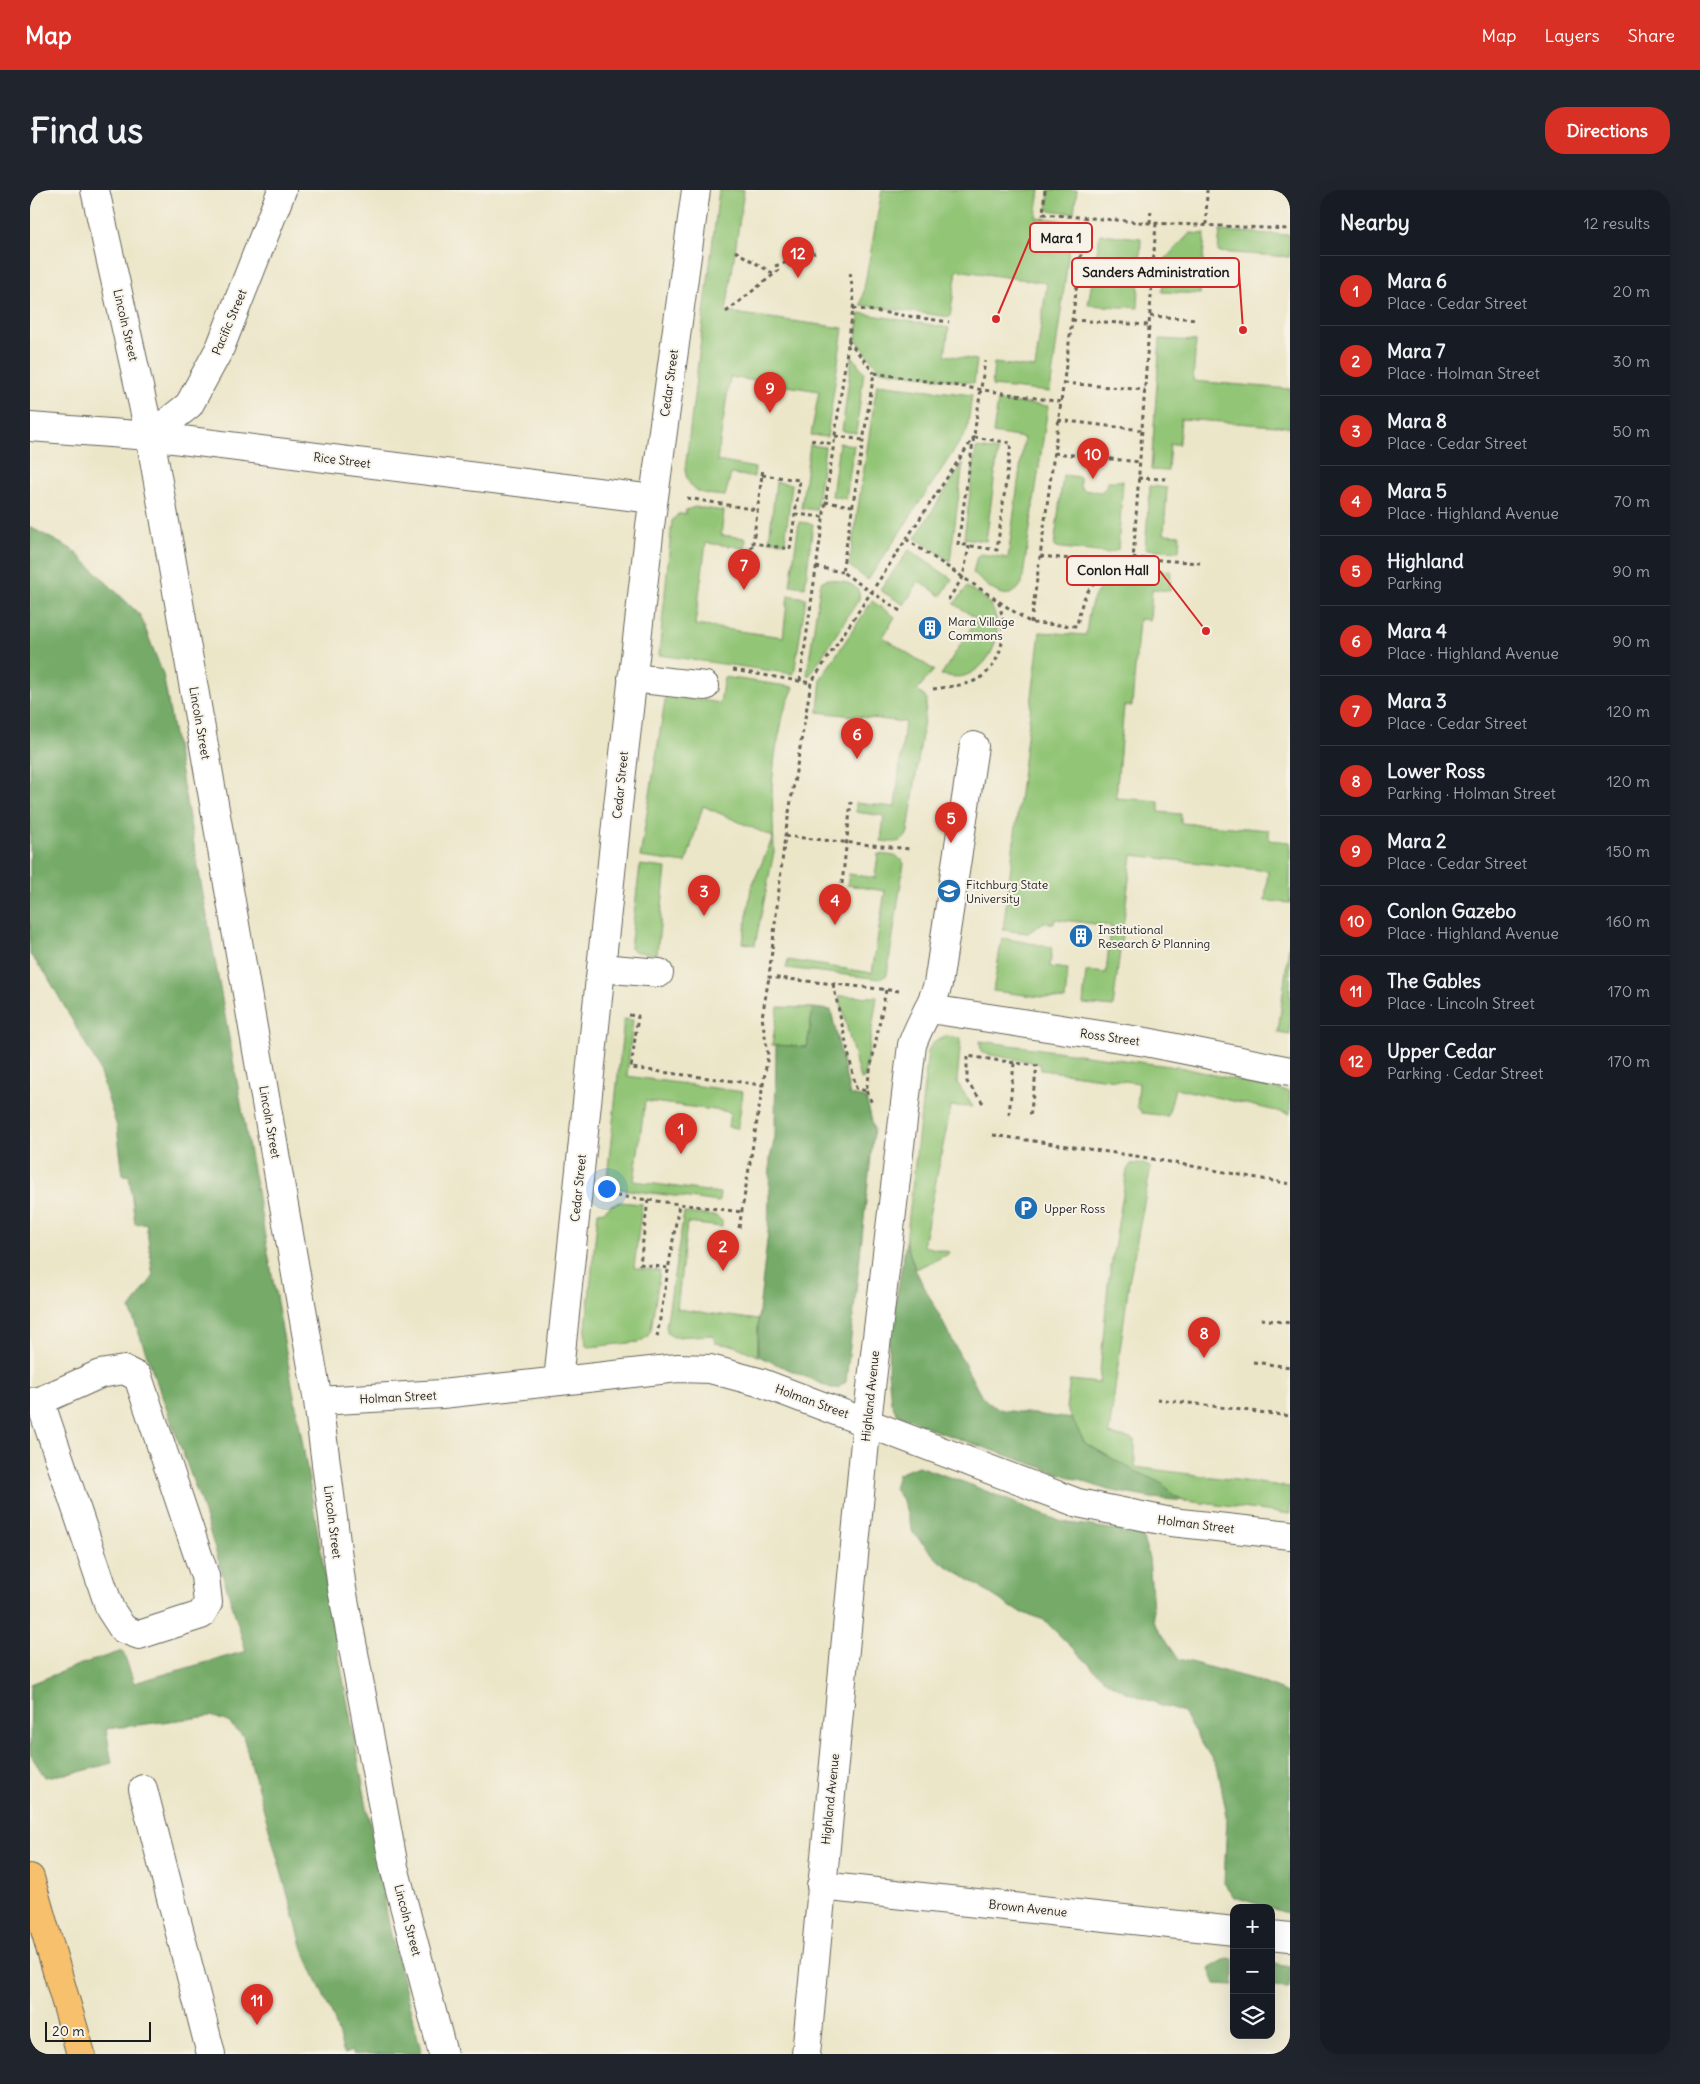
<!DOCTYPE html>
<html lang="en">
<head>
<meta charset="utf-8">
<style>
  body { margin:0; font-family:Delius,sans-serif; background:#20242c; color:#f1f3f6 }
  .controls { position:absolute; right:15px; bottom:15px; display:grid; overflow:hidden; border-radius:10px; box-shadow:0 5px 20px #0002 }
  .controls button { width:45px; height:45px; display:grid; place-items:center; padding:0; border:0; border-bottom:1px solid #363941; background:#171b24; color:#f1f3f6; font:25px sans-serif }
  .scale { position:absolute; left:15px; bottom:12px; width:106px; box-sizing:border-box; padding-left:5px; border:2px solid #1c1c1c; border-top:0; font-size:14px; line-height:18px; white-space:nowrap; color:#1c1c1c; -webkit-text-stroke:4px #f7f3e8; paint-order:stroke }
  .you { position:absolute; left:576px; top:998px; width:18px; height:18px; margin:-12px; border:4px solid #fff; border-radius:50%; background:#1a73e8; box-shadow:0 0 0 8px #1a73e833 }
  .badge { display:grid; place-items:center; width:32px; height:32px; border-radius:50%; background:#d93025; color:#fff; font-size:16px; font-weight:700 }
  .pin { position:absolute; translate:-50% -41px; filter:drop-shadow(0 1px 2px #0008) }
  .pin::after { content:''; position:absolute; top:26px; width:18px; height:15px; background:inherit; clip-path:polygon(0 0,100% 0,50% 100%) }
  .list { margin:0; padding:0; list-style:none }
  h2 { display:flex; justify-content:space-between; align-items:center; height:65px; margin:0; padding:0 20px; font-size:21px }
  h2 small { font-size:16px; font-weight:400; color:#9ea1a6 }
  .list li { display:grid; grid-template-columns:32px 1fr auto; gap:15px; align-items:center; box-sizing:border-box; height:70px; padding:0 20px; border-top:1px solid #363941 }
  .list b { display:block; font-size:19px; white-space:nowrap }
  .list p { margin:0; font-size:16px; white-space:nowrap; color:#9ea1a6 }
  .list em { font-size:16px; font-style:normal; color:#9ea1a6 }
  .icon { flex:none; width:28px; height:28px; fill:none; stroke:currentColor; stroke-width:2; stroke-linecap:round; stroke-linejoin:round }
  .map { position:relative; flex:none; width:1260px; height:1864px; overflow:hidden; border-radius:20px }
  header { display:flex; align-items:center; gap:30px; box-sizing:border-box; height:70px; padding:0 25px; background:#d93025; color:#fff }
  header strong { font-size:24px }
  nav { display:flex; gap:28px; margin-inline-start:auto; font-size:18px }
  .intro { display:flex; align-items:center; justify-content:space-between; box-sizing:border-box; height:120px; padding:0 30px }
  h1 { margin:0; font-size:35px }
  .button { padding:12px 22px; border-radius:20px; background:#d93025; color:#fff; font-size:18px; font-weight:700 }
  main { display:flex; gap:30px; padding:0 30px }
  aside { flex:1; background:#171b24; border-radius:20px; box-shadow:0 5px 20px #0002 }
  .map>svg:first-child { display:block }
  .green { fill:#92c576; stroke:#577049 }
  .forest { fill:#75aa67; stroke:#486342 }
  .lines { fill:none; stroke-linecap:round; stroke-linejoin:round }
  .minor-casing { stroke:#656359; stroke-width:30 }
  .major-casing { stroke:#656359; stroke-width:30 }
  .path { stroke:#656359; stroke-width:3; stroke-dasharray:4 4; stroke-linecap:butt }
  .minor { stroke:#fff; stroke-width:28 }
  .major { stroke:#f7c06c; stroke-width:28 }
  .labels { text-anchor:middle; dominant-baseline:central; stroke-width:4; stroke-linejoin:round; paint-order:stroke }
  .street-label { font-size:12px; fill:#1c1c1c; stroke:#f7f3e8 }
  .poi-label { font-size:12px; fill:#1c1c1c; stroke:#f7f3e8; text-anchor:start }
  .leader { fill:none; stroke:#d62828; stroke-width:2 }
  .callout-dot { fill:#d62828; stroke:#f7f3e8; stroke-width:2 }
  .callout { fill:#f7f3e8; stroke:#d62828; stroke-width:2 }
  .callout-label { font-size:14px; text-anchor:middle; font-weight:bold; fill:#1c1c1c }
</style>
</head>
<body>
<header>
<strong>Map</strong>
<nav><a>Map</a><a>Layers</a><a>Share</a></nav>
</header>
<div class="intro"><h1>Find us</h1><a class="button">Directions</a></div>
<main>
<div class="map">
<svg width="1260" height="1864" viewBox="0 0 1260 1864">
  <rect width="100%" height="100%" fill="#f7f3e8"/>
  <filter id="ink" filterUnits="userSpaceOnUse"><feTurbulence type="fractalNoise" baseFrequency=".02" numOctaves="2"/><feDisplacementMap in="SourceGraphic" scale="10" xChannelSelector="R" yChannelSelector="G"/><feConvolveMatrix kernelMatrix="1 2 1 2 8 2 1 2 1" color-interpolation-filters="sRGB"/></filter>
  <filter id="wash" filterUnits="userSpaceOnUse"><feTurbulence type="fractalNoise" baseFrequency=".0096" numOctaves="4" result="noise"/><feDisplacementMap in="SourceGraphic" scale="20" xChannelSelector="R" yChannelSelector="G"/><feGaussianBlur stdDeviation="1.12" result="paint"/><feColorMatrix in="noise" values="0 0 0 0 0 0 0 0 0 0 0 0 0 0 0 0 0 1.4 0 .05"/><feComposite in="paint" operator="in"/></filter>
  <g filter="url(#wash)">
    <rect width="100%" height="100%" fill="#ece6c9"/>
    <!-- green -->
    <path class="green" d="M 689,0 L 714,0 L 696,122 L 813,138 L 797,247 L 781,245 L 789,201 L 700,187 L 687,271 L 725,278 L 724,287 L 701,284 L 695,306 C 675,304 659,305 655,280 Z
      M 852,0 L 1010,0 L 1006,27 L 1043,32 L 1020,202 L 962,196 L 964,173 L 1005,178 L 1017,93 L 927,80 L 920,127 L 831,115 Z
      M 1019,0 L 1047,0 L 1044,23 L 1017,20 Z
      M 1190,41 L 1260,45 L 1260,67 L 1188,62 Z
      M 1160,43 L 1175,44 L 1170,104 L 1132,102 L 1136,68 Z
      M 1070,44 L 1111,48 L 1108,118 L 1058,115 Z
      M 830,123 L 919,138 L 915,165 L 947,170 L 944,193 L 849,180 L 826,149 Z
      M 1130,149 L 1166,151 L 1163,191 L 1260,199 L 1260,237 L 1151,229 L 1149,254 L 1140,254 L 1138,281 L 1121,280 Z
      M 822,166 L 834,182 L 826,243 L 812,241 Z
      M 847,194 L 942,205 L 937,241 L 838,390 L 819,376 Z
      M 968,211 L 1018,216 L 992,393 C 978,418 957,396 943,383 L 947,366 L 951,364 L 978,368 L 994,248 L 963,243 Z
      M 809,253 L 824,255 L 816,309 L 802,306 Z
      M 780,255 L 795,257 L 786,320 L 771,318 Z
      M 946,258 L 968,261 L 956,351 L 934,348 Z
      M 933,273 L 920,371 L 885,348 Z
      M 1033,285 L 1050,287 L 1050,295 L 1053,300 L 1071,302 L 1076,297 L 1077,291 L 1093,291 L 1088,360 L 1077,363 L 1024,357 Z
      M 746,292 L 762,294 L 755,352 L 739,351 Z
      M 1120,296 L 1137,298 L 1134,344 L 1150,345 L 1149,361 L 1115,359 Z
      M 665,317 L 694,321 L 691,345 L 716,348 L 715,358 L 676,353 L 665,435 L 753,447 L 758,405 L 776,408 L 764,484 L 629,465 L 642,331 L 648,324 L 655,324 L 656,320 Z
      M 769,332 L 783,334 L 775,397 L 760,395 Z
      M 879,360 L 922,389 L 911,406 L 889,391 L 874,415 L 850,400 Z
      M 1111,378 L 1141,381 L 1140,401 L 1122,399 L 1120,430 L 1109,429 L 1102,516 L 1094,516 L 1086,608 L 1129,611 L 1129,622 L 1151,624 L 1151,633 L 1239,640 L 1239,650 L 1260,652 L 1260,713 L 1235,711 L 1238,681 L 1102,665 L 1083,817 L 1053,814 L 1056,781 L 1076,783 L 1081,736 L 1025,729 L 1024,734 L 1014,732 L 998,743 L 973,740 L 1010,442 L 1056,445 C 1058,428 1060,399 1079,393 C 1089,390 1101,393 1111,393 Z
      M 798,389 C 809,391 833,393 829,409 L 780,485 L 777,485 L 790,396 L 792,391 Z
      M 937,397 C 945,402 956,407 961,416 C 976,441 962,477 934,486 C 927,488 918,486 911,485 L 947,429 L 924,414 Z
      M 842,411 L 865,427 L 853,447 L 904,480 L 887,500 L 897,509 L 878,642 C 873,655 863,652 851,651 L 854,626 L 826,622 L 826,613 L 865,617 L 875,532 L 788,522 L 791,488 Z
      M 694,487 L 764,497 L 754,521 L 745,565 L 742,596 L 744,662 L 725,755 L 713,753 L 721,698 L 743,647 L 673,616 L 656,673 L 610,667 L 636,504 L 690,513 Z
      M 848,664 L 867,666 L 874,673 L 857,785 L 850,789 L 756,778 L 758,770 L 842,783 L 855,701 L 817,695 L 819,684 L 845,688 Z
      M 610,675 L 636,678 L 627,764 L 607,762 L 600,758 Z
      M 1260,747 L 1260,845 L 1248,843 Z
      M 972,748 L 1022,757 L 1020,777 L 1038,779 L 1035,810 L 963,801 Z
      M 809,806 L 847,807 L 834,889 L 830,889 Z
      M 748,817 L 783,818 L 777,857 L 742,855 Z
      M 594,829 L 603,830 L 597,886 L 713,902 L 708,938 L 698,937 L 700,922 L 615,911 L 604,991 L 690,1003 L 689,1012 L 576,997 Z
      M 917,846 L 931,848 L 927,892 L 943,917 L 921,916 L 893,1056 L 919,1062 L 917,1065 L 885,1079 L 876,1052 L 898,861 C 902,851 907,849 917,846 Z
      M 950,851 L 1154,878 L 1260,902 L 1260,924 L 1145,898 L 1138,926 L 1112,923 L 1107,917 L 1109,893 L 1011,880 L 1010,874 L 1007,873 L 955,864 L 951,861 Z
      M 1111,973 L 1120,977 L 1120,982 L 1099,1092 L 1079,1244 L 1105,1250 L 1105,1277 L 1260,1297 L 1260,1324 L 1156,1311 L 1145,1306 L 1133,1294 L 1097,1277 L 1055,1253 L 1036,1218 L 1040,1190 L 1069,1193 L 1078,1094 L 1097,980 L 1101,974 Z
      M 591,1012 L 612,1014 L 604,1078 L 630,1081 L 621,1140 L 617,1147 L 609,1152 L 559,1157 L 556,1156 L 555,1147 L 568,1022 L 574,1021 L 583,1014 Z
      M 654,1023 L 686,1026 L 692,1031 L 692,1037 L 657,1033 L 647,1119 L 728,1130 L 728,1166 L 705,1156 L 685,1153 L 683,1145 L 644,1147 L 638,1144 L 636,1136 Z"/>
    <!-- forest -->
    <path class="forest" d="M 0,337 L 43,360 L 110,425 L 133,484 L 271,1244 L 307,1456 L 361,1745 L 392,1864 L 323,1864 L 322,1861 L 314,1864 L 304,1829 L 273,1759 L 213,1546 L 198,1532 L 181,1526 L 76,1539 L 82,1573 L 49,1582 L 15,1587 L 1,1566 L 0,1560 L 1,1494 L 48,1475 L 93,1461 L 104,1493 L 216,1461 L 170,1310 L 100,1119 L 123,1087 L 116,1033 L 105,1034 L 99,985 L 93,986 L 87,937 L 67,874 L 16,784 L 0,765 Z
      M 783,818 L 801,820 L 820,905 L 836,908 L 844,939 L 816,1192 L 808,1198 L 801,1198 L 728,1166 L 728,1130 L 738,1042 L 740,968 L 745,947 L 746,855 L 777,857 Z
      M 876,1052 L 885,1079 L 949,1202 C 956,1211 962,1217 973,1220 L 1042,1229 L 1055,1253 L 1097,1277 L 1133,1294 L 1145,1306 L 1156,1311 L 1121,1308 L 1078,1300 L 906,1241 L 866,1223 L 861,1212 L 858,1182 L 859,1149 Z
      M 888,1276 L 936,1293 L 1032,1332 L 1111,1343 L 1119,1368 L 1124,1432 L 1149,1469 L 1226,1490 L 1260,1504 L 1260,1724 L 1204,1707 L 1194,1693 L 1197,1627 L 1188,1579 L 1153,1523 L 1096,1502 L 1076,1491 L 1014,1430 L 987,1421 L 908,1370 L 883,1343 L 873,1311 L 864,1299 L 868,1284 Z
      M 1198,1768 L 1204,1769 L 1204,1795 L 1185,1794 L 1179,1778 Z
      M 1241,1773 L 1260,1776 L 1260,1798 L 1241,1797 Z"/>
  </g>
  <g filter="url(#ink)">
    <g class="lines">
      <!-- minor casing -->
      <g class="minor-casing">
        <path id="minor" d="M 65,0 L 120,246 L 288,1211 L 312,1399 L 364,1677 L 413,1864
          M 0,237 L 120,246 L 623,309
          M 120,246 L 159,215 L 190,158 L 252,0
          M 602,488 L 675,496
          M 571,778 L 629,783
          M 900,819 L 1116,852 L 1260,881
          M 528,1191 L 587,625 L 620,336 L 666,0
          M 288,1211 L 412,1204 L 648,1178 L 680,1179 L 732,1193 L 1048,1313 L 1141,1332 L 1260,1345
          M 0,1212 L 10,1211 L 70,1184 L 94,1180 L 108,1187 L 175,1386 L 178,1413 L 171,1425 L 109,1445 L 93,1439 L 80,1419 L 10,1211
          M 113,1599 L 181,1864
          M 791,1696 L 1204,1741
          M 1241,1745 L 1260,1747
          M 776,1864 L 837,1231 L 882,855 C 889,834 902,816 908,794 L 944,556"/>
      </g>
      <!-- major casing -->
      <g class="major-casing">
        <path id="major" d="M 0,1688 L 51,1864"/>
      </g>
      <!-- path -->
      <path class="path" d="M 1015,0 L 1013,24 L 1120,33 L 1260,39
        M 1120,33 L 1121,18
        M 1176,35 L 1177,0
        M 705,61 L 744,84
        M 745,76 L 785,63
        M 823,118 L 919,132
        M 696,122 L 749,80
        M 1120,126 L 1167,129
        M 1042,130 L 1119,135
        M 818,150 L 844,183
        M 1034,193 L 1115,200
        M 1028,230 L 1112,240
        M 805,246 L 833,250
        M 944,247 L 981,253 L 967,360 L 928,354 L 955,171
        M 781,250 L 803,254
        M 1024,263 L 1110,272
        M 732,285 L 770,290 L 760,359 L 723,353 Z
        M 732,285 L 733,279
        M 1108,288 L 1138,289
        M 657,308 L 727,320
        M 795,312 L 822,316
        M 765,324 L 793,327
        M 876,349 L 1001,433 L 1047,436 C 1053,400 1062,383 1102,386 L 1126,33
        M 721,359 L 723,353
        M 1010,366 L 1102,375
        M 1103,368 L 1170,373
        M 786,377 L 812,382
        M 918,410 L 933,387 L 939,356
        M 870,421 L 812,382 L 844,183 L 1031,212
        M 1001,433 L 1056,28
        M 703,480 L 781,493
        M 770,491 L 824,112 L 820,81
        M 903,499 C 916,497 930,496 942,492 C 973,480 979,439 968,411
        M 755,646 L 880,659
        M 812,694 L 821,612
        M 803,794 L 826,898 L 836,901 L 856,800
        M 869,801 L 739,787 L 755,646 L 781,493 L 944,247
        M 599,825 L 608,826 L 601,878 L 733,895
        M 836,901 L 842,913
        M 953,913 L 937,892 L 937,866 L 1007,876 L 1000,927
        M 979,925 L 984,873
        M 963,945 L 1112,967 L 1260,994
        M 579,1005 L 712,1022
        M 618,1010 L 610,1074 L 638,1078
        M 709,1038 L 738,865 L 732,827 L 739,787
        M 1231,1129 L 1260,1133
        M 627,1147 L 649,1014
        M 1223,1172 L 1260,1177
        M 1127,1209 L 1260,1226"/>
      <!-- minor -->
      <use href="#minor" class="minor"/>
      <!-- major -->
      <use href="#major" class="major"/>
    </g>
  </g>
  <!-- icons -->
  <defs>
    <g id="building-disc" transform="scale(1.25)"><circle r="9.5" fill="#1f6fb2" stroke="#f7f3e8"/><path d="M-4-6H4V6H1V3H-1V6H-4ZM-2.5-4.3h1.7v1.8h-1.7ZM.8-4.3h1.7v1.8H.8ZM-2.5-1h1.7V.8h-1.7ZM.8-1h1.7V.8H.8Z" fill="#fff"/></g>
    <g id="university-disc" transform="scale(1.25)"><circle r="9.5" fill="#1f6fb2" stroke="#f7f3e8"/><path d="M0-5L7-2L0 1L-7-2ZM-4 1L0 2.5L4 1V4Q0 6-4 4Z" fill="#fff"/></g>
    <g id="parking-disc" transform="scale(1.25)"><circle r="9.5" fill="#1f6fb2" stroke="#f7f3e8"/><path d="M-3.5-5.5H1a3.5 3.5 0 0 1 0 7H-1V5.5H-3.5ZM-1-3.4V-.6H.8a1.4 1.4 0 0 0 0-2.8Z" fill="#fff"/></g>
  </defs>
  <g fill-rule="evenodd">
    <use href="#building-disc" x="900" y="438"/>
    <use href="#university-disc" x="919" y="701"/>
    <use href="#building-disc" x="1051" y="746"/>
    <use href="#parking-disc" x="996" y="1018"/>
  </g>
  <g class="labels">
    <!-- street labels -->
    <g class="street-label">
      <text transform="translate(199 132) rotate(-67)">Pacific Street</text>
      <text transform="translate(96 135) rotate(77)">Lincoln Street</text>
      <text transform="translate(639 193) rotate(-82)">Cedar Street</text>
      <text transform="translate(312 270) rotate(7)">Rice Street</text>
      <text transform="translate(170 533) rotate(80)">Lincoln Street</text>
      <text transform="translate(590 595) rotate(-84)">Cedar Street</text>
      <text transform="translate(1080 847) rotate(8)">Ross Street</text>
      <text transform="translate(240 932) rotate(80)">Lincoln Street</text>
      <text transform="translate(548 998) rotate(-84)">Cedar Street</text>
      <text transform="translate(840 1206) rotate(-84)">Highland Avenue</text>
      <text transform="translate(368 1207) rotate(-3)">Holman Street</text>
      <text transform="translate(782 1211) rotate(20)">Holman Street</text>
      <text transform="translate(303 1332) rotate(83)">Lincoln Street</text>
      <text transform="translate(1166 1334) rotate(7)">Holman Street</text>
      <text transform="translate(800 1609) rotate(-84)">Highland Avenue</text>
      <text transform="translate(998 1718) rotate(6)">Brown Avenue</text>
      <text transform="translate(378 1730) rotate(75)">Lincoln Street</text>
    </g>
    <!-- poi labels -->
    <g class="poi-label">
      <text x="918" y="431">Mara Village<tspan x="918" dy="14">Commons</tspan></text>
      <text x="936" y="694">Fitchburg State<tspan x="936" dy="14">University</tspan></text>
      <text x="1068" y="739">Institutional<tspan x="1068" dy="14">Research &amp; Planning</tspan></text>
      <text x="1014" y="1018">Upper Ross</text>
    </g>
  </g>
  <!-- callouts -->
  <path class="leader" d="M966 129L1000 48M1213 140L1209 82M1176 441L1129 380"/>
  <g class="callout-dot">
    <circle cx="966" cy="129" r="5"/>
    <circle cx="1213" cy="140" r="5"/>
    <circle cx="1176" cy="441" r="5"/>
  </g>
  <g class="callout">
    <rect x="1000" y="33" width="62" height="29" rx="5"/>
    <rect x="1042" y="68" width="167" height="29" rx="5"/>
    <rect x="1037" y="366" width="92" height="29" rx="5"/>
  </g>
  <g class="callout-label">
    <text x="1031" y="53">Mara 1</text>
    <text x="1126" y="87">Sanders Administration</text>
    <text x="1083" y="385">Conlon Hall</text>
  </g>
</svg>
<div class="controls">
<button>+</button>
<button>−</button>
<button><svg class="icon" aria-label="layers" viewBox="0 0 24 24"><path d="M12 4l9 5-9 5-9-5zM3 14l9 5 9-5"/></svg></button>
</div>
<div class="scale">20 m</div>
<div class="you"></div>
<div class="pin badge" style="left:651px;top:964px">1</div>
<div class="pin badge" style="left:693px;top:1081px">2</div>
<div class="pin badge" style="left:674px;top:726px">3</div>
<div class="pin badge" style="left:805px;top:735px">4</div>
<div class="pin badge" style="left:921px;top:653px">5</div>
<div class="pin badge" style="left:827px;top:569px">6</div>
<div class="pin badge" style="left:714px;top:400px">7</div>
<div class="pin badge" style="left:1174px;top:1168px">8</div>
<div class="pin badge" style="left:740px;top:223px">9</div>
<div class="pin badge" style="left:1063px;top:289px">10</div>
<div class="pin badge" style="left:227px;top:1835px">11</div>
<div class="pin badge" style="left:768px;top:88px">12</div>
</div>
<aside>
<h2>Nearby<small>12 results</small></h2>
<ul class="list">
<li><span class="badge">1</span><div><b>Mara 6</b><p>Place · Cedar Street</p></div><em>20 m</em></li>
<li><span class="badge">2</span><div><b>Mara 7</b><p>Place · Holman Street</p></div><em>30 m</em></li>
<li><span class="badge">3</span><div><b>Mara 8</b><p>Place · Cedar Street</p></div><em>50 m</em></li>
<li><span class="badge">4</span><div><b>Mara 5</b><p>Place · Highland Avenue</p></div><em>70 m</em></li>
<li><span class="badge">5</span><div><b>Highland</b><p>Parking</p></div><em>90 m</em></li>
<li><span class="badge">6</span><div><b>Mara 4</b><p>Place · Highland Avenue</p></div><em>90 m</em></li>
<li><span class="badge">7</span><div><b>Mara 3</b><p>Place · Cedar Street</p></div><em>120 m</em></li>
<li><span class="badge">8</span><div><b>Lower Ross</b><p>Parking · Holman Street</p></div><em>120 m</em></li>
<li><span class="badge">9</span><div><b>Mara 2</b><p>Place · Cedar Street</p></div><em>150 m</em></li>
<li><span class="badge">10</span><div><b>Conlon Gazebo</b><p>Place · Highland Avenue</p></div><em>160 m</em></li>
<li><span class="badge">11</span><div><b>The Gables</b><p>Place · Lincoln Street</p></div><em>170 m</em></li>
<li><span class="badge">12</span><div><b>Upper Cedar</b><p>Parking · Cedar Street</p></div><em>170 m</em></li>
</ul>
</aside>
</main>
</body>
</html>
